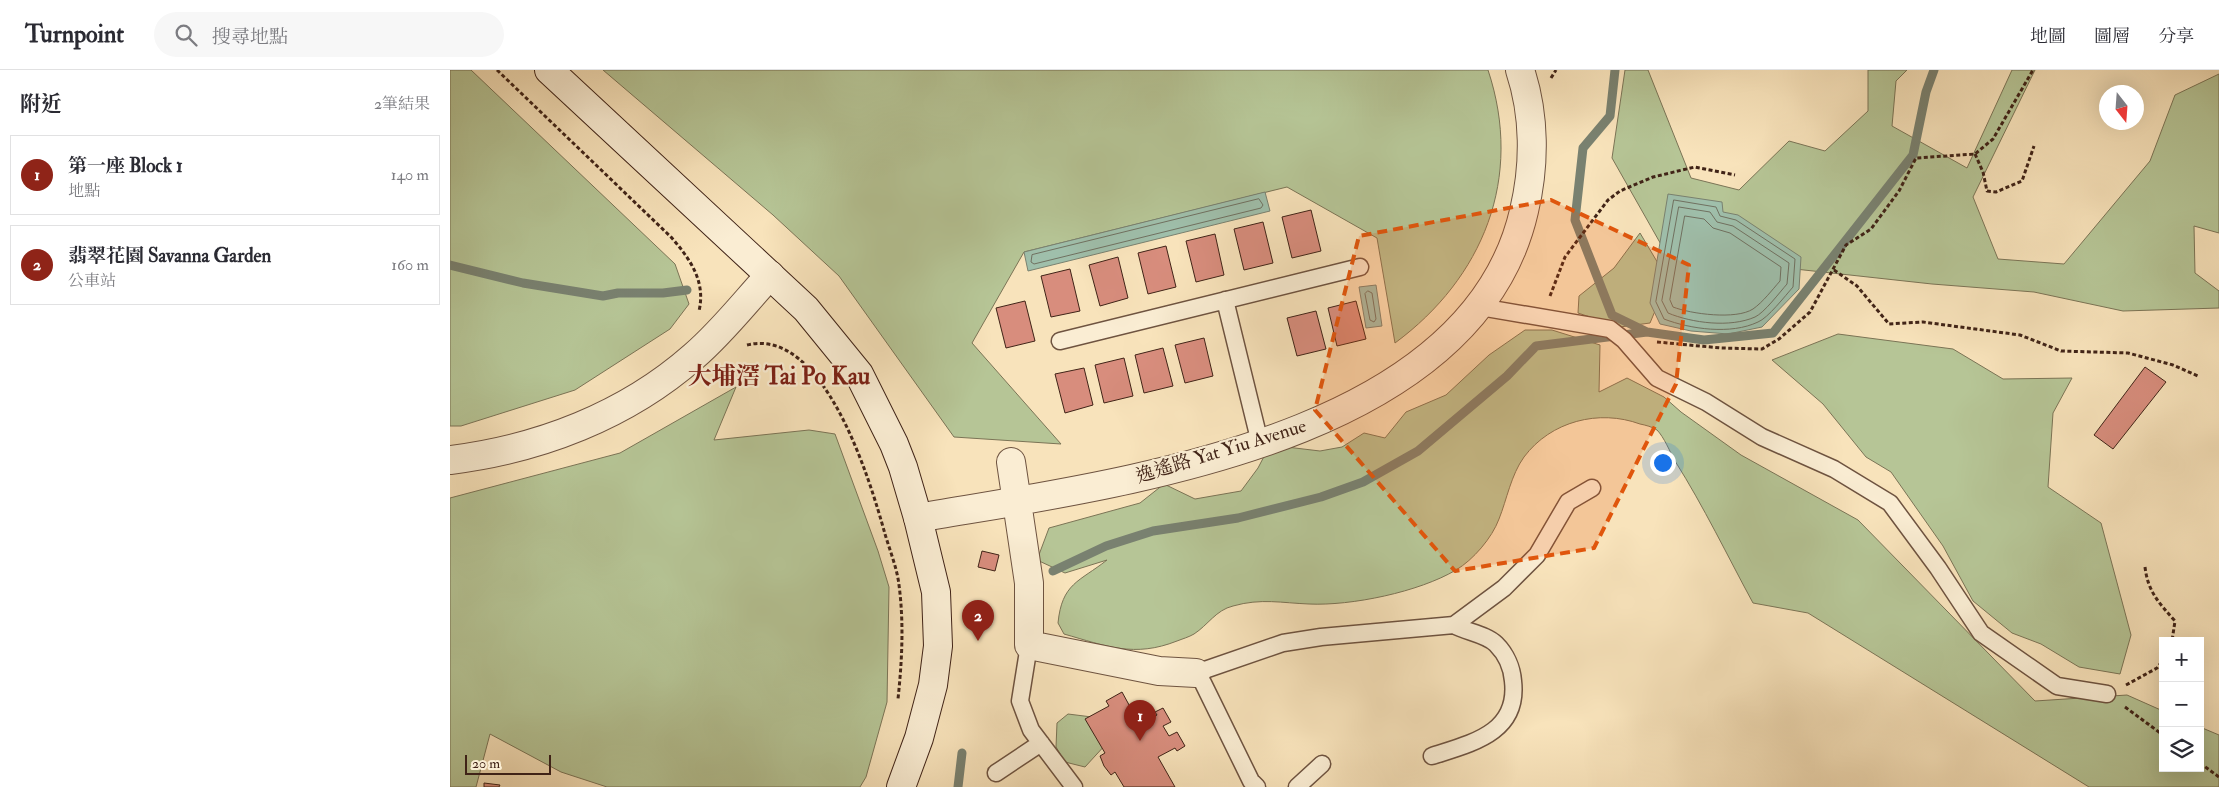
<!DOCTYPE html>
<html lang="zh-TW">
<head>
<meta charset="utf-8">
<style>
  body { margin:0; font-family:"IM FELL Double Pica","Noto Serif TC",serif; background:#f7f7f7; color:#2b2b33 }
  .controls { position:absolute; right:15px; bottom:15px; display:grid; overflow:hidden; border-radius:0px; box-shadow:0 5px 20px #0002 }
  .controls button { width:45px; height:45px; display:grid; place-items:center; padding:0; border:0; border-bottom:1px solid #e1e1e2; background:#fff; color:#2b2b33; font:25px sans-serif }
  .compass { position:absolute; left:1649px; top:15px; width:45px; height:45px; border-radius:50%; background:#fff; box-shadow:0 5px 20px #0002; rotate:163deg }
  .scale { position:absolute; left:15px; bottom:12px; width:86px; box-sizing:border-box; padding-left:5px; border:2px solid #402317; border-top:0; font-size:14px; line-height:18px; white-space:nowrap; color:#402317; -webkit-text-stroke:4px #faedd3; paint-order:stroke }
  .you { position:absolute; left:1212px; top:392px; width:18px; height:18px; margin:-12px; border:4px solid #fff; border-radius:50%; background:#1a73e8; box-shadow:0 0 0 8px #1a73e833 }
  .badge { display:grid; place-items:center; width:32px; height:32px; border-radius:50%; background:#8f2418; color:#fff; font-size:16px; font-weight:700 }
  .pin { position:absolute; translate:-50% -41px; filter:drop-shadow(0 1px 2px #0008) }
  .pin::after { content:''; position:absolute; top:26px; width:18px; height:15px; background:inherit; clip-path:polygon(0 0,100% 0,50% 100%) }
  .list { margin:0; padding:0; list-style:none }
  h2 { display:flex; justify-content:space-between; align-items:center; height:65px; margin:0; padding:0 20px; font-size:21px }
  h2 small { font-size:16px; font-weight:400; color:#7c7c81 }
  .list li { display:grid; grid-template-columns:32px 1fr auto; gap:15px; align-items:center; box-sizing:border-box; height:80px; margin:0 10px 10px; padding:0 10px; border:1px solid #e1e1e2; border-radius:0px }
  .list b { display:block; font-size:19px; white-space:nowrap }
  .list p { margin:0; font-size:16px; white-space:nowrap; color:#7c7c81 }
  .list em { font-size:16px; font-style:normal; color:#7c7c81 }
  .icon { flex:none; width:28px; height:28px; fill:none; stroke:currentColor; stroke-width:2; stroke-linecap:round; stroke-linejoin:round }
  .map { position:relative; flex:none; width:1769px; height:717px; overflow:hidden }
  header { display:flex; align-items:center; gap:30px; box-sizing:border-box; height:70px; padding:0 25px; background:#fff; border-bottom:1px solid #e1e1e2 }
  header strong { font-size:24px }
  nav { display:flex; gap:28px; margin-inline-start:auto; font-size:18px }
  .search { width:350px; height:45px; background:#f7f7f7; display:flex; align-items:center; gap:12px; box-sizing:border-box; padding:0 18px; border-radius:28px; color:#7c7c81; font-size:19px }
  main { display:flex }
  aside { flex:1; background:#fff }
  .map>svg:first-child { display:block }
  .green { fill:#b6c596; stroke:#7b7456 }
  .water { fill:#9fbfab; stroke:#798170 }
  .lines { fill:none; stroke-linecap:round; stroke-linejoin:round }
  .shore { stroke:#707161; stroke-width:1 }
  .stream { stroke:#798170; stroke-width:9 }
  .building { fill:#d88d7d; stroke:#402317 }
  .lane-casing { stroke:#6e5340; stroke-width:19 }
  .street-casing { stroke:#6e5340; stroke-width:30 }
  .secondary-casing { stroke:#402317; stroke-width:30 }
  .path { stroke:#402317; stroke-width:3; stroke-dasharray:4 2.5; stroke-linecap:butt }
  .lane { stroke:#faedd3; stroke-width:16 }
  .street { stroke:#faedd3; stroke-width:28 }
  .secondary { stroke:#faedd3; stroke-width:28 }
  .marked { fill:#e0560d; fill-opacity:0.2; stroke:#e0560d; stroke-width:4; stroke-dasharray:10 6; stroke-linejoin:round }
  .labels { text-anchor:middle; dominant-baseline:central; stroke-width:4.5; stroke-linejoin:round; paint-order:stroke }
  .street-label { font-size:19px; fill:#402317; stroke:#faedd3 }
  .district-label { font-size:24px; font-weight:bold; fill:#7a1f14; stroke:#faedd3 }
</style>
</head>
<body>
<header>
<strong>Turnpoint</strong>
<div class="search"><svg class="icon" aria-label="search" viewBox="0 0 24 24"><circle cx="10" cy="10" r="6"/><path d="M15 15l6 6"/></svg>搜尋地點</div>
<nav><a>地圖</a><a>圖層</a><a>分享</a></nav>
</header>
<main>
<aside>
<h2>附近<small>2筆結果</small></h2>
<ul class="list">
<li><span class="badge">1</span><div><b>第一座 Block 1</b><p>地點</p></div><em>140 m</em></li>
<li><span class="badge">2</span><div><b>翡翠花園 Savanna Garden</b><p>公車站</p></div><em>160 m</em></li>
</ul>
</aside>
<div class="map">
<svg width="1769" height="717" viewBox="0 0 1769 717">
  <rect width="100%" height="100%" fill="#f8e3bb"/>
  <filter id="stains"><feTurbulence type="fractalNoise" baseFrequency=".004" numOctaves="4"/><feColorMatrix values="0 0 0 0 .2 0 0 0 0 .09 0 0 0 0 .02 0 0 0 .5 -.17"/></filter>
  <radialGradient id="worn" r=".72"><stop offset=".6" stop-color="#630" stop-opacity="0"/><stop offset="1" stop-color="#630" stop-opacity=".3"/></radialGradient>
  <!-- green -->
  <path class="green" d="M 0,0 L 21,0 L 225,194 L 239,234 L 220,259 L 125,320 L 11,356 L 0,356 Z
    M 153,0 L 1038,0 C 1074,108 1033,208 945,273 L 927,168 L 837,117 L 574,182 L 522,273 L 611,374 L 504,367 L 389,206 L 323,145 Z
    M 1175,0 L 1198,0 L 1241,108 L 1289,120 L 1339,71 L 1375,81 L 1418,41 L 1418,0 L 1457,0 L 1446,11 L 1442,56 L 1517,98 L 1562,0 L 1585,0 L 1523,127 L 1548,189 L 1614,194 L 1700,91 L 1725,25 L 1769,4 L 1769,163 L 1744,156 L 1745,203 L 1769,221 L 1769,238 L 1673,241 L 1584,222 L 1482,214 L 1217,185 L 1162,88 Z
    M 1190,163 L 1218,210 L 1200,253 L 1170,257 L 1128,243 L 1129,226 L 1164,198 Z
    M 1075,260 L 1102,260 L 1150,275 L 1149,322 L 1177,308 L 1214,327 L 1231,342 L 1291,385 L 1408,450 L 1585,631 L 1677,625 L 1713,641 L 1713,698 L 1750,698 L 1750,657 L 1769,665 L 1769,717 L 1639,717 L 1358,543 L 1303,533 C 1277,485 1254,437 1225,391 C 1220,382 1214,367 1207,360 C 1203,357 1195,355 1190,354 C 1149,339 1101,351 1074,387 C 1061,405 1057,429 1049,449 C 1042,468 1023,490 1006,500 C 969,522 901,536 859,534 C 832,533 811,528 783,536 C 766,540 758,555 744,564 C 739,567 732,569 727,571 C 684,588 656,576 614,564 L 608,553 C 612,513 629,512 657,490 L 615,503 L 587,490 L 599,458 L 690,433 L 714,414 L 745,429 L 791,421 L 808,398 L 820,375 L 870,381 L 892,377 L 914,363 L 935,368 L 956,342 L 996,325 L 1039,285 Z
    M 1388,264 L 1503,279 L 1553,309 L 1622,308 L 1603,343 L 1598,417 L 1651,453 L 1681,565 L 1670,604 L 1629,597 L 1591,574 L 1562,563 L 1523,531 L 1493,476 L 1441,402 L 1416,387 L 1373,334 L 1322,290 Z
    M 286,317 L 264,370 L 359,360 L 385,364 L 428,481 L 439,517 L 437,632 L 416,707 L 410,717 L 157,717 L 111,702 L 40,664 L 26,717 L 0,717 L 0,428 L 170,383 Z
    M 618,644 L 642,647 L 657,673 L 635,697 L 615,692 L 606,677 L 607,653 Z"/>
  <!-- water -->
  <path class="water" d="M 815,122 L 820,141 L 578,201 L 574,182 Z
    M 1218,124 L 1272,132 L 1273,142 L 1288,145 L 1351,187 L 1349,219 L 1312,257 L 1278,264 L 1241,261 L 1210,254 L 1200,233 Z
    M 926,215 L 932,256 L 916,258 L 909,217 Z"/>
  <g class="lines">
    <!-- shore -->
    <path class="shore" d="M 809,129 L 813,135 L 811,138 L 584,194 L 581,192 L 582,185 Z
      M 1224,130 L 1266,137 L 1270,146 L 1286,150 L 1345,189 L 1343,217 C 1335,226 1318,248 1308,252 C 1281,265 1240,259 1214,249 L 1206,232 Z
      M 1229,137 L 1260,142 L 1267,152 L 1283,156 L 1339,193 L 1337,214 C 1330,222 1314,243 1305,247 C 1280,258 1242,253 1218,243 L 1212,231 Z
      M 1235,146 L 1254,149 L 1263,158 L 1280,163 L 1331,197 L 1330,211 C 1322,220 1313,232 1303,239 C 1286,250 1241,244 1223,237 L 1220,230 Z
      M 918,221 L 922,223 L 926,249 L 924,252 L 920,250 L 915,224 Z"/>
    <!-- stream -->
    <path class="stream" d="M 1165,0 L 1160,46 L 1133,78 L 1125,150 L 1162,245 L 1197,262
      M 0,195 L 73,213 L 153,226 L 168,223 L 213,223 L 237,220
      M 603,501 L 656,476 L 703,461 L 788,448 L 871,427 L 913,412 L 968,381 L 1057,306 L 1086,276 L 1197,262 L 1254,270 L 1323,263 L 1463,85 L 1476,22 L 1484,0
      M 508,717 L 512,683"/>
  </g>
  <!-- building -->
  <path class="building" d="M 861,140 L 871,181 L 842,188 L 832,147 Z
    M 813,152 L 823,193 L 794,200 L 784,159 Z
    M 765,164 L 774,205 L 746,212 L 736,171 Z
    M 716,176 L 726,217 L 698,224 L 688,183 Z
    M 668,187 L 678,228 L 650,236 L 639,195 Z
    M 620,199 L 630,241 L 601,247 L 591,206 Z
    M 575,231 L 585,271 L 556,278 L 546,238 Z
    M 906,231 L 916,269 L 887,276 L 878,238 Z
    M 866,241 L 876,279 L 847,286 L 837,248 Z
    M 754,268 L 763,306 L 735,313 L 725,275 Z
    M 713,278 L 723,316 L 694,323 L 685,285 Z
    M 674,288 L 683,326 L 654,333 L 645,295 Z
    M 1695,297 L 1716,312 L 1663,379 L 1644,365 Z
    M 634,298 L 643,335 L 615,343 L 605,304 Z
    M 532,481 L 549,485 L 545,501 L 528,497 Z
    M 672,622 L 690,655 L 707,645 L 705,642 L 713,638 L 721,652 L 713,656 L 719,666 L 727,662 L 735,676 L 727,681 L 725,678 L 708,687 L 725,717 L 674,717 L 665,702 L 661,705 L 654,696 L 650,686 L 655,683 L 635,649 L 659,636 L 656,631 Z
    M 34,713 L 50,715 L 49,717 L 34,717 Z"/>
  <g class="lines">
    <!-- lane casing -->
    <g class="lane-casing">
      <path id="lane" d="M 775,230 L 810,373
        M 1030,237 L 1160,259 L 1174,270 L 1207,308 L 1256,332 L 1312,367 L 1384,399 L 1440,433 L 1488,498 L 1531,563 L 1607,616 L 1657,624
        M 610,271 L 910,197
        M 579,575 L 570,631 L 581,660 L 624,717
        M 982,686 C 1022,673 1069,663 1063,611 C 1062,598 1056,584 1046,574 C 1036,564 1016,562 1004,555
        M 546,703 L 591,673
        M 807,717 L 801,711 L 753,613 L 746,603 L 833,573 L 871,567 L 1004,555 L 1054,518 L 1087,485 L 1118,432 L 1142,418
        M 847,717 L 872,694"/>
    </g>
    <!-- street casing -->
    <g class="street-casing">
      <path id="street" d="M 0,390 C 89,379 176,346 244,286 C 272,262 295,232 320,205
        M 561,392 L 579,513 L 579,575 L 709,601 L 746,603
        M 468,448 C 662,414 1021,373 1074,141 C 1085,95 1085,45 1070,0"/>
    </g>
    <!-- secondary casing -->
    <g class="secondary-casing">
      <path id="secondary" d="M 99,0 L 356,239 L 409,304 L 444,374 L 453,397 L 468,448 L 486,522 L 488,576 L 483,615 L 469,668 L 451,717"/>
    </g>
    <!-- path -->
    <path class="path" d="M 47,0 L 221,167 C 240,189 256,211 249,241
      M 1101,8 L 1106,0
      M 1525,84 L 1533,102 L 1537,121 L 1546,122 L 1572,111 L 1584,76
      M 1384,200 L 1407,216 L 1439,254 L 1473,252 L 1570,265 L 1611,281 L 1678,283 L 1723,295 L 1748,306
      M 1100,226 L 1115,187 L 1158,130 L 1170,121 L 1203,107 L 1245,97 L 1285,105
      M 1207,272 L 1271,278 L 1312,279 L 1329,269 L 1360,242 L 1396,175 L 1421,159 L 1449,121 L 1466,88 L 1525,84 L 1543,69 L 1583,0
      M 297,275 C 374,256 420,410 435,464 C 440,481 447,498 449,515 C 454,553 452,591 448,629
      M 1695,497 C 1698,522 1709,533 1725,551 L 1722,571
      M 1676,615 L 1707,598 L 1713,590
      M 1675,637 L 1713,665
      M 1750,693 L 1769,707"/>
    <!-- lane -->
    <use href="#lane" class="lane"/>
    <!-- street -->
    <use href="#street" class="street"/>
    <!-- secondary -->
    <use href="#secondary" class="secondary"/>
  </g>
  <!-- marked area -->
  <path class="marked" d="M 1101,130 L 1239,195 L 1226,314 L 1144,478 L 1005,501 L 865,340 L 909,166 Z"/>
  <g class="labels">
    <!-- street labels -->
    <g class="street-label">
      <text transform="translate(771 381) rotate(-17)">逸遙路 Yat Yiu Avenue</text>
    </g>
    <!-- district labels -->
    <g class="district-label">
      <text x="329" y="306">大埔滘 Tai Po Kau</text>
    </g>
  </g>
  <rect width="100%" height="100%" filter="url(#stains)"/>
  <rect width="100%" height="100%" fill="url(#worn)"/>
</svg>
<div class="controls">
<button>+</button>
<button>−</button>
<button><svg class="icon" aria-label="layers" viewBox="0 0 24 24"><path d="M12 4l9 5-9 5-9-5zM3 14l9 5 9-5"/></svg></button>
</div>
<svg class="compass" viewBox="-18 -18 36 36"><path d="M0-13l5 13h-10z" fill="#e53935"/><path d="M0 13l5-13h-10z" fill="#7c7c81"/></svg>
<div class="scale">20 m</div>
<div class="you"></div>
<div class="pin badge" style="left:690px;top:671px">1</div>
<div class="pin badge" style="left:528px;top:571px">2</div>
</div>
</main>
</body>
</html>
